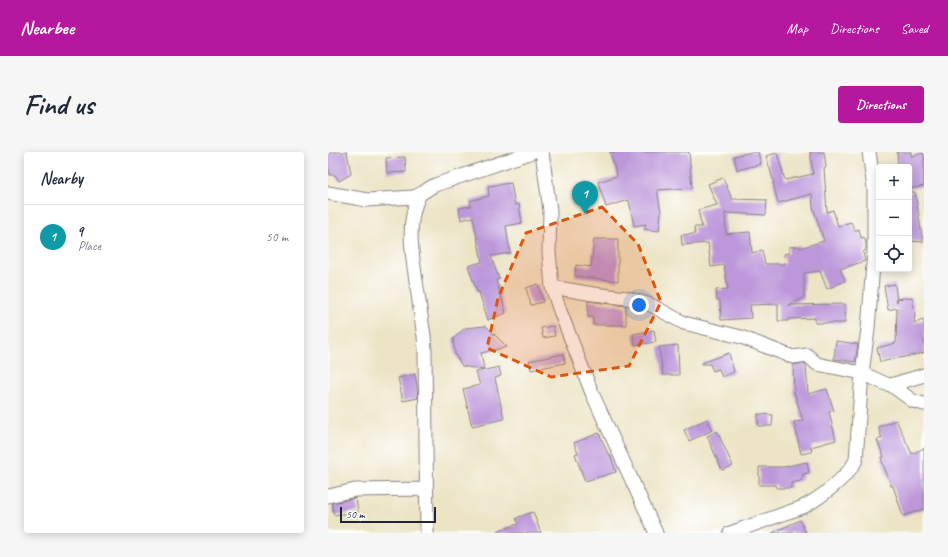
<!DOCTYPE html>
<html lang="en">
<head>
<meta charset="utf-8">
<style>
  body { margin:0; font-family:Caveat,sans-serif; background:#f6f6f7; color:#1f2937 }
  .controls { position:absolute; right:12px; top:12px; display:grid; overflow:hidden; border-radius:4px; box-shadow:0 2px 10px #0003 }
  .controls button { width:36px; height:36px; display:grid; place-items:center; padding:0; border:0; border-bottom:1px solid #e0e1e3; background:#fff; color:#1f2937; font:20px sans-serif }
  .scale { position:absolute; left:12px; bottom:10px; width:96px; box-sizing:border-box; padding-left:4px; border:2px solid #22223b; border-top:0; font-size:11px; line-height:14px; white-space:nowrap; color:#22223b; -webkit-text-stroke:3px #fff; paint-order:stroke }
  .you { position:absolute; left:311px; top:153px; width:14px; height:14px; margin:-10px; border:3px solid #fff; border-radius:50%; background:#1a73e8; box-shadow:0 0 0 6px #1a73e833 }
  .badge { display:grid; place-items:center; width:26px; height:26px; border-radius:50%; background:#b5179e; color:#fff; font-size:13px; font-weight:700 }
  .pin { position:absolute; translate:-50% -33px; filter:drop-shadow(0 1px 2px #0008) }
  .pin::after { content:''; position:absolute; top:21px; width:14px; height:12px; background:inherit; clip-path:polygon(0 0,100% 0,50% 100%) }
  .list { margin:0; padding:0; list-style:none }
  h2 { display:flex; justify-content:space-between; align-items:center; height:52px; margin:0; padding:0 16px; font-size:17px }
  h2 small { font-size:13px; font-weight:400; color:#747a83 }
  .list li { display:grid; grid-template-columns:26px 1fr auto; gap:12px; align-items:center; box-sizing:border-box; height:64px; padding:0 16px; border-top:1px solid #e0e1e3 }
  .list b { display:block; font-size:15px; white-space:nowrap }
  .list p { margin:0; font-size:13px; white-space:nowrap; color:#747a83 }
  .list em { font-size:13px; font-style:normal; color:#747a83 }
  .icon { flex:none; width:22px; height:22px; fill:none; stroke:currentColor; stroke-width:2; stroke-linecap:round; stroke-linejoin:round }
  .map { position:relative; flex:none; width:596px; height:381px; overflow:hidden; border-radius:4px }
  header { display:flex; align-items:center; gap:24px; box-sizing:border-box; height:56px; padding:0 20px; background:#b5179e; color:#fff }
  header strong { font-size:19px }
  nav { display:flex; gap:22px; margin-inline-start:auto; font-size:14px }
  .intro { display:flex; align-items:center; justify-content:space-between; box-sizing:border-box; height:96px; padding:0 24px }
  h1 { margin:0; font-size:28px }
  .button { padding:10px 18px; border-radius:4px; background:#b5179e; color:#fff; font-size:14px; font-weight:700 }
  main { display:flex; gap:24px; padding:0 24px }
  aside { flex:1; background:#fff; border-radius:4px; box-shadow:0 2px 10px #0003 }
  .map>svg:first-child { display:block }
  .building { fill:#bc97da }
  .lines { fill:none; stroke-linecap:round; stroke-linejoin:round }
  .minor-casing { stroke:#888380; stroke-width:15 }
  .minor { stroke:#fff; stroke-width:13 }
  .marked { fill:#de560e; fill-opacity:0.2; stroke:#de560e; stroke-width:3; stroke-dasharray:8 5; stroke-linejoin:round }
</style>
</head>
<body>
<header>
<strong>Nearbee</strong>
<nav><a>Map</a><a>Directions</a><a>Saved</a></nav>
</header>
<div class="intro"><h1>Find us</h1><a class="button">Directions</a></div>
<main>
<aside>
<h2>Nearby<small></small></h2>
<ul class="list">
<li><span class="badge" style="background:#0f9aa8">1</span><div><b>q</b><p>Place</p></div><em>50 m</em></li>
</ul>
</aside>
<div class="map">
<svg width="596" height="381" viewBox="0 0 596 381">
  <rect width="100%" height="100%" fill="#fff"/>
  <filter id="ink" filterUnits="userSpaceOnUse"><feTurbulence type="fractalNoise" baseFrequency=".025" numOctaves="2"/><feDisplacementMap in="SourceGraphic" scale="8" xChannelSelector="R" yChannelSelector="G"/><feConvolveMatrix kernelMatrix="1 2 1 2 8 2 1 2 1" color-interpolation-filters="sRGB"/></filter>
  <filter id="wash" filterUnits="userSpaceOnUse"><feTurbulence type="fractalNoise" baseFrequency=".012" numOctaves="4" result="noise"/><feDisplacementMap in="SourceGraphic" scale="16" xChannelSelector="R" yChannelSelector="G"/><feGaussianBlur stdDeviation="0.9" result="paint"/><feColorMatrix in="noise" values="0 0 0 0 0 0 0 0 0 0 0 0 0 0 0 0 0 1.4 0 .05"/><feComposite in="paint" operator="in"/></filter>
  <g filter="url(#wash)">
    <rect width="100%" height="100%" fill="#ede4c6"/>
    <g id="blocks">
      <!-- building -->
      <path class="building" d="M 5,0 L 19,0 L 23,22 L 11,29 L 7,23 L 2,23 L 0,14 L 0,1 Z
        M 282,0 L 361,0 L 364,36 L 329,38 L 333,60 L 331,79 L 316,77 L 318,72 L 306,74 L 301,48 L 278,55 L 270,30 L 289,24 Z
        M 424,0 L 430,0 L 433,12 L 409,18 L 406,4 Z
        M 482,0 L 496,0 L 498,15 L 496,16 L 499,60 L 505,58 L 510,74 L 523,70 L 527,79 L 531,77 L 533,86 L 536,85 L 538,91 L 538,98 L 535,100 L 537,109 L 512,117 L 517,129 L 499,137 L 492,119 L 476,121 L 476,146 L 460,153 L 517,152 L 517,171 L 487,171 L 487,166 L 460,167 L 460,169 L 450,169 L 450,152 L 422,153 L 423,166 L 393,168 L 392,148 L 389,148 L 388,138 L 400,137 L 396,113 L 383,115 L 380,91 L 354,93 L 353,83 L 367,82 L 366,75 L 374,75 L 370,58 L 389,53 L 380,32 L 395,26 L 404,47 L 439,48 L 438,63 L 397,61 L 398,82 L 422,80 L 424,101 L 434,98 L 437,112 L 457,112 L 456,102 L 461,101 L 461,95 L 471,94 L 472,96 L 496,89 L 485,55 L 484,42 L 450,51 L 445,31 L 446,31 L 438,4 L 449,1 L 457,28 L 485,22 Z
        M 569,0 L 583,0 L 583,4 L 596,1 L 596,34 L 581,37 L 581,15 L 570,15 Z
        M 77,5 L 78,20 L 59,21 L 58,6 Z
        M 183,31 L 187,53 L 191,52 L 194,71 L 178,74 L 182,101 L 163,104 L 171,127 L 168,128 L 178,161 L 160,168 L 151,140 L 149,140 L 140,114 L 154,110 L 145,65 L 133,68 L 131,56 L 143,54 L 142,49 L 161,44 L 160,34 Z
        M 581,40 L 587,40 L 595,90 L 581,89 Z
        M 266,87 L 290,87 L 290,129 L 247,124 L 248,113 L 263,115 Z
        M 210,132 L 215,150 L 203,153 L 198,136 Z
        M 567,132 L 569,150 L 569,147 L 584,145 L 587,161 L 586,171 L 596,168 L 596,201 L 552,210 L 549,196 L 568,191 L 569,156 L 560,158 L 556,134 Z
        M 260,149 L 298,154 L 298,173 L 265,173 L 265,165 L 260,165 Z
        M 158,174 L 179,195 L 153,201 L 156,218 L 134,214 L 127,202 L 125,187 L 137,176 Z
        M 225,174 L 227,184 L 215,186 L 213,176 Z
        M 326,178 L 328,190 L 307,193 L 305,182 Z
        M 508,189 L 530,192 L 527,210 L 506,207 Z
        M 350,193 L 351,223 L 335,223 L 331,195 Z
        M 401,201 L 406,220 L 394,225 L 391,217 L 385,219 L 382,212 L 374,212 L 374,211 Z
        M 235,202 L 237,211 L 203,218 L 201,209 Z
        M 476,211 L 478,213 L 480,242 L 499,237 L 506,259 L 501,260 L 508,288 L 483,295 L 484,300 L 473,302 L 466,270 L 475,269 L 466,240 L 465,213 Z
        M 171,215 L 173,224 L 167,226 L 176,267 L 144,274 L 135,237 L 152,233 L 148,220 Z
        M 87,222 L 89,235 L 90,246 L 75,249 L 70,226 Z
        M 430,262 L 445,263 L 444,274 L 430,274 Z
        M 379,267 L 385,278 L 361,289 L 356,278 Z
        M 568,268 L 584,302 L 596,296 L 596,357 L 575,364 L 565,334 L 563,334 L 553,306 L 556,305 L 549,288 L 554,286 L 550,275 Z
        M 389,279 L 405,314 L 394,318 L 379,284 Z
        M 271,281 L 280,302 L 282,302 L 288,320 L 257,329 L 247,302 L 250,301 L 246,291 Z
        M 479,310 L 481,321 L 475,322 L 473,329 L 463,331 L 463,336 L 449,336 L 448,333 L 431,333 L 431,315 L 455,315 Z
        M 28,346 L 30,360 L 6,363 L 4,351 Z
        M 205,360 L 213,381 L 169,381 L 169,379 L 190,372 L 188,366 Z
        M 472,368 L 478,381 L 444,381 Z"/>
    </g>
  </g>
  <g filter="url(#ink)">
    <use href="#blocks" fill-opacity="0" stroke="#888380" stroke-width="1"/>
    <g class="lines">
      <!-- minor casing -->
      <g class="minor-casing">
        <path id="minor" d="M 214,0 L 222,59 L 221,100 L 224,135 L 232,159 L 264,241 L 328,381
          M 0,41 L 39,48 L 85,45 C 93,43 99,37 107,33 L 204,0
          M 91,44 C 78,71 84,101 88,129 C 91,148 93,166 96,184 L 97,198 L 99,381
          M 224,135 L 265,142 L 299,146 L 323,153 L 356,171 L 413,185 L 465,205 L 479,203 L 489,212 L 534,221 L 558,232 L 563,233 L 596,223
          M 563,233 L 585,249 L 596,252
          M 0,344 L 27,338 L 98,337
          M 402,381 L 475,355 C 492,346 519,326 528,308 L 534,221 L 540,177 L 546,100 L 546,36 L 541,0"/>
      </g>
      <!-- minor -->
      <use href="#minor" class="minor"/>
    </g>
  </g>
  <!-- marked area -->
  <path class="marked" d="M 274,55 L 310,92 L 333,150 L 301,214 L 223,225 L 159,196 L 170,146 L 198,81 Z"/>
</svg>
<div class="controls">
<button>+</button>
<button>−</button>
<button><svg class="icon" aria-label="locate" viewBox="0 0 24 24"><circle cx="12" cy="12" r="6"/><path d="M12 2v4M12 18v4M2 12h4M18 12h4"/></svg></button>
</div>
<div class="scale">50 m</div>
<div class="you"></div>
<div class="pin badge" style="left:257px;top:62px;background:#0f9aa8">1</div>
</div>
</main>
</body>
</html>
